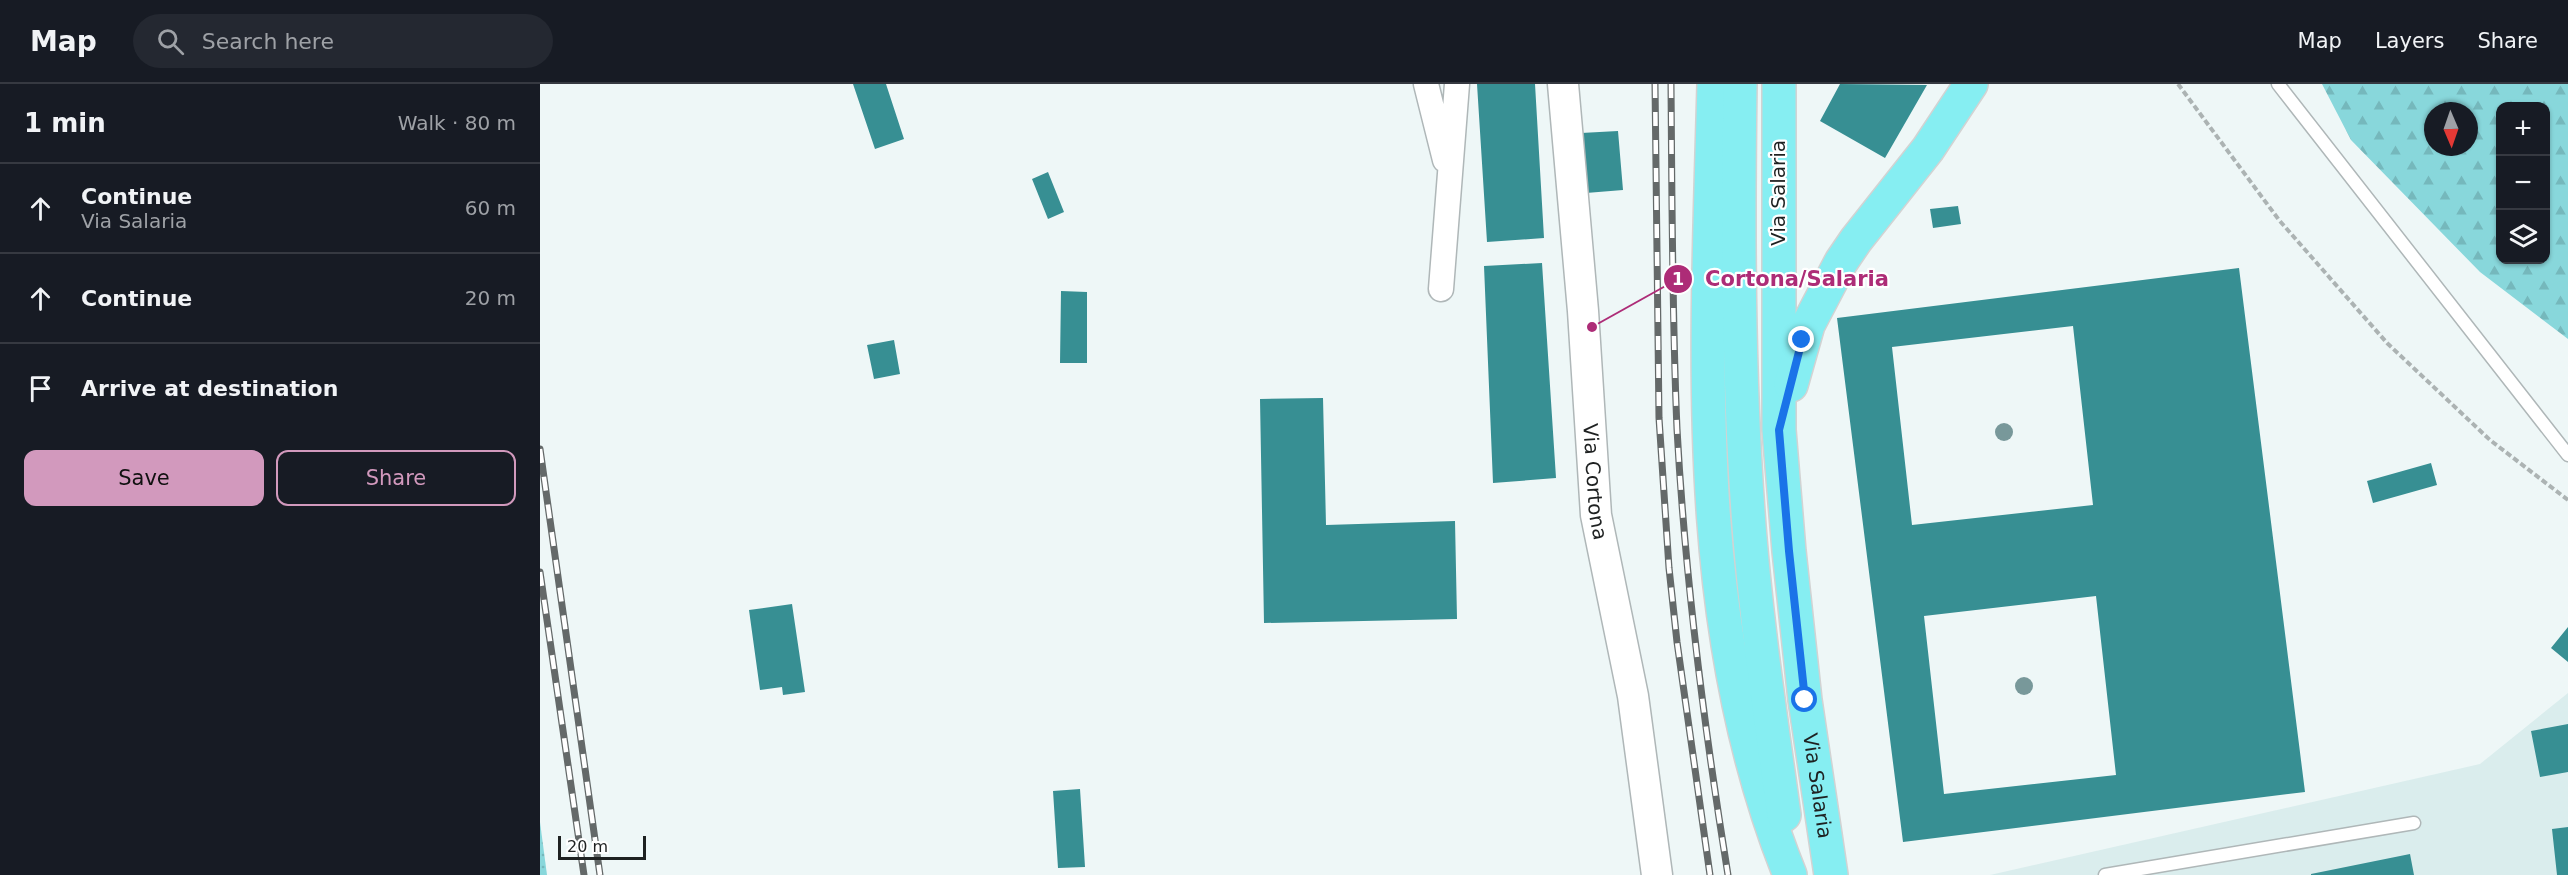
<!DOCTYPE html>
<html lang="en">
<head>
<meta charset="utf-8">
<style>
  body { margin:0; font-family:"DejaVu Sans",sans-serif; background:#242831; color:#f1f3f6 }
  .controls { position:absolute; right:18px; top:18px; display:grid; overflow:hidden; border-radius:12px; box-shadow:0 2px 4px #0004 }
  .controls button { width:54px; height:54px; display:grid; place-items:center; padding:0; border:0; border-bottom:2px solid #363941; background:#171b24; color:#f1f3f6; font:30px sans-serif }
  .compass { position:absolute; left:1884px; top:18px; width:54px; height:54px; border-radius:50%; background:#171b24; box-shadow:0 2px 4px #0004; rotate:178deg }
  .scale { position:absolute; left:18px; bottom:15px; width:88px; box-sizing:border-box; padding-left:6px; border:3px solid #1e2121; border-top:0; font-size:16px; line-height:21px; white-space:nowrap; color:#1e2121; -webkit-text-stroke:4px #fff; paint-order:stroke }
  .stop { position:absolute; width:18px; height:18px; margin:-14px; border:4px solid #1a73e8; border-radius:50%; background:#fff }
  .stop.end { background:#1a73e8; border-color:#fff; box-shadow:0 2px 6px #0008 }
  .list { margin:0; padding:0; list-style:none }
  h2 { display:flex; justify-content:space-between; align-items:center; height:78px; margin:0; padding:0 24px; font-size:26px }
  h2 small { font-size:20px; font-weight:400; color:#9ea1a6 }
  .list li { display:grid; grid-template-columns:39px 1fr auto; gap:18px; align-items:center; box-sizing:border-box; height:90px; padding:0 24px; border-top:2px solid #363941 }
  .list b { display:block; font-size:22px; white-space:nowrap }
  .list p { margin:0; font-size:20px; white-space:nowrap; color:#9ea1a6 }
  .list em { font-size:20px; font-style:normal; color:#9ea1a6 }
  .actions { display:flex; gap:12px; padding:18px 24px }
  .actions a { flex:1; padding:14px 0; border:2px solid #d299bd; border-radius:12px; text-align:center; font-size:21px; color:#d299bd }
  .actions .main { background:#d299bd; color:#111 }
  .icon { flex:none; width:33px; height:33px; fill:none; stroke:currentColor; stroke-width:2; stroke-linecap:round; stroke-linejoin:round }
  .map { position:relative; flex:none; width:2028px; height:791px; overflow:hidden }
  header { display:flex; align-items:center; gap:36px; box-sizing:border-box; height:84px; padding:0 30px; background:#171b24; border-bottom:2px solid #363941 }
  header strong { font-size:28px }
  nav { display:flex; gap:33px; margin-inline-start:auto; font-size:21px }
  .search { width:420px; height:54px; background:#242831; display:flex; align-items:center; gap:15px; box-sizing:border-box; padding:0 21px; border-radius:33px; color:#9ea1a6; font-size:22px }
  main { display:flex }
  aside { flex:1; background:#171b24 }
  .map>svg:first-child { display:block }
  .built { fill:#daeded }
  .grass { fill:url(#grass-dots) }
  .forest { fill:url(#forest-firs); fill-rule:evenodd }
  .building { fill:#378f93; fill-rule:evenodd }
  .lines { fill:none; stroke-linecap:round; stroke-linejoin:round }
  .service-casing { stroke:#afb7b8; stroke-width:15 }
  .minor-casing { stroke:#afb7b8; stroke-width:27 }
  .tertiary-casing { stroke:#afb7b8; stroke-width:33 }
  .primary-casing { stroke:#d2d3d3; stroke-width:36 }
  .path { stroke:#acb3b3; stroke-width:4; stroke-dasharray:6 3; stroke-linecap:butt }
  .service { stroke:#fff; stroke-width:12 }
  .minor { stroke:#fff; stroke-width:24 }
  .tertiary { stroke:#fff; stroke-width:30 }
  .primary { stroke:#86eef2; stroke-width:33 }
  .rail-casing { stroke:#646969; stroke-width:7 }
  .rail { stroke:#fff; stroke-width:4.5; stroke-dasharray:14; stroke-linecap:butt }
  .tree { fill:#78989a }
  .route { stroke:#1a73e8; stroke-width:8 }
  .labels { text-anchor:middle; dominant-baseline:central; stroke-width:4.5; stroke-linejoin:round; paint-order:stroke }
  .street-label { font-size:20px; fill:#1e2121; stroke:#fff }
  .leader { fill:none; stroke:#ad2c77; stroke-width:2 }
  .callout-dot { fill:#ad2c77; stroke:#fff; stroke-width:2 }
  .mark-label { font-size:18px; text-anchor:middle; font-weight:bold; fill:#fff }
  .callout-label { font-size:21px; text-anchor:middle; font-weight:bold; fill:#ad2c77; stroke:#fff; stroke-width:4.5; stroke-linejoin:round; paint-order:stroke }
</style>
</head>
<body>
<header>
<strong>Map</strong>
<div class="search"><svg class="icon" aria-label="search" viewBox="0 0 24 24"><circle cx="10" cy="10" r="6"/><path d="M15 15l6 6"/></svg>Search here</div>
<nav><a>Map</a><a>Layers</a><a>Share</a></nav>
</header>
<main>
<aside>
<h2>1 min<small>Walk · 80 m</small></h2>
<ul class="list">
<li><svg class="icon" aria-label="ahead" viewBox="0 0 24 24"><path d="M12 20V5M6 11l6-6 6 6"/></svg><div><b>Continue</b><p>Via Salaria</p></div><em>60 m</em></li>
<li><svg class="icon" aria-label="ahead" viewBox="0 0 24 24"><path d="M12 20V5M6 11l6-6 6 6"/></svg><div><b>Continue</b></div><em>20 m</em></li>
<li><svg class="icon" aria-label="arrive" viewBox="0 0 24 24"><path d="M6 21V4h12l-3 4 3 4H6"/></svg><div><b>Arrive at destination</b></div></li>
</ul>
<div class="actions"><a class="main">Save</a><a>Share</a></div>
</aside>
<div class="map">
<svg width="2028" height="791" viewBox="0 0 2028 791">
  <defs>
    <pattern id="grass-dots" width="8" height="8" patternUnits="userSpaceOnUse" patternTransform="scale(1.5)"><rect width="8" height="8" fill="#88d7db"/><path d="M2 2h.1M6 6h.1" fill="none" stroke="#75b8bc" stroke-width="1.8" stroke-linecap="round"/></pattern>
    <pattern id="forest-firs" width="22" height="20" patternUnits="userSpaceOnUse" patternTransform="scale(1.5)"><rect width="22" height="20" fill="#88d7db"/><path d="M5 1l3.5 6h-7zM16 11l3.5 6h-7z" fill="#75b8bc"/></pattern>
  </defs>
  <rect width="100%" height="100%" fill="#eef7f7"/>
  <!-- built -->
  <path class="built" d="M 2028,609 L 2028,791 L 1450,791 L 1940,680 Z"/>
  <!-- grass -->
  <path class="grass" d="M 0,738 L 7,791 L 0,791 Z"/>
  <!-- forest -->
  <path class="forest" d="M 1782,0 L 2028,0 L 2028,255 L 1940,188 L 1811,56 ZM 1960,22 L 2006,22 L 2006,176 L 1960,176 ZM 1893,27 L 1929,27 L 1929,63 L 1893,63 Z"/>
  <!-- building -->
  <path class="building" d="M 313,0 L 346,0 L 364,55 L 335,65 Z
    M 937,0 L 995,0 L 1004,154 L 947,158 Z
    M 1300,0 L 1387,1 L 1345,74 L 1280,37 Z
    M 1078,47 L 1083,106 L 1046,109 L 1041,49 Z
    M 508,88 L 524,128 L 508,135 L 492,95 Z
    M 1418,122 L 1421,140 L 1393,144 L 1390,125 Z
    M 1002,179 L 1016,394 L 953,399 L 944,182 Z
    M 1699,184 L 1765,708 L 1363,758 L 1297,234 ZM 1533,242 L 1553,421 L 1372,441 L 1352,263 ZM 1556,512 L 1576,691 L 1404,710 L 1384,532 Z
    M 521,207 L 547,208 L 547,279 L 520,279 Z
    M 354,256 L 360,290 L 334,295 L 327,261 Z
    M 783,314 L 786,441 L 915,437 L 917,535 L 724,539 L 720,315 Z
    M 1891,379 L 1897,401 L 1833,419 L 1827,397 Z
    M 252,520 L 265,608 L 243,611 L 242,603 L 220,606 L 209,526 Z
    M 2028,543 L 2028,578 L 2011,564 Z
    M 2028,640 L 2028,688 L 2000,693 L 1991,647 Z
    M 540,705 L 545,783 L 518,784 L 513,707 Z
    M 2028,743 L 2028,791 L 2017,791 L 2012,745 Z
    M 1870,770 L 1874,791 L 1771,791 L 1771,790 Z"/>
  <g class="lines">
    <!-- service casing -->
    <g class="service-casing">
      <path id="service" d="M 1738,0 L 2028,371
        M 1565,791 L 1874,739"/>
    </g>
    <!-- minor casing -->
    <g class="minor-casing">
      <path id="minor" d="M 886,0 L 905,76
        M 901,205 L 917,0"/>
    </g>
    <!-- tertiary casing -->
    <g class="tertiary-casing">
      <g id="tertiary">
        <path id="s1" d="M 1023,0 L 1043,227 L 1056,431 L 1093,612 L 1117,791"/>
      </g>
    </g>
    <!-- primary casing -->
    <g class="primary-casing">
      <g id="primary">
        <path d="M 1174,0 C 1167,264 1149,541 1250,791"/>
        <path d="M 1200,0 C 1198,142 1198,286 1208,428 C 1215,529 1230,630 1244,731"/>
        <path id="s2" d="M 1239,0 L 1239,346 L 1249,467 L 1265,616 L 1291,791"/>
        <path d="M 1251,301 L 1268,241 L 1301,178 L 1316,156 L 1388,65 L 1431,0"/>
      </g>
    </g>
    <!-- path -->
    <path class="path" d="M 1638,0 L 1739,136 L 1847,259 L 1950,356 L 2028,416"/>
    <!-- service -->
    <use href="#service" class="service"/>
    <!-- minor -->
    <use href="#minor" class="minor"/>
    <!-- tertiary -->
    <use href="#tertiary" class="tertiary"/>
    <!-- primary -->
    <use href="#primary" class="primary"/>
    <!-- rail casing -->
    <g class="rail-casing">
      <path id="rail" d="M 1115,0 L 1119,334 L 1129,484 L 1137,558 L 1170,791
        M 1131,0 C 1132,115 1132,230 1137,345 C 1145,494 1164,643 1188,791
        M 0,365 L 60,791
        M 0,488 L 44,791"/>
    </g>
    <!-- rail -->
    <use href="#rail" class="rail"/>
  </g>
  <!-- trees -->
  <g class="tree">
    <circle cx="1464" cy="348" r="9"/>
    <circle cx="1484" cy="602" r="9"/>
  </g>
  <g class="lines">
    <!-- route -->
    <path class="route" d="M 1262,256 L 1239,346 L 1249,467 L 1265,616"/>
  </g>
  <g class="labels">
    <!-- street labels -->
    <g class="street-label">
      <text transform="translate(1238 109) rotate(-90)">Via Salaria</text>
      <text stroke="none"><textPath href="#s1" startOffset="399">Via Cortona</textPath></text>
      <text stroke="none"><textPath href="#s2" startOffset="704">Via Salaria</textPath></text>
    </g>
  </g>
  <!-- callouts -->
  <path class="leader" d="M1052 243L1138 195"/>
  <g class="callout-dot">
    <circle cx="1052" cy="243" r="6"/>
    <circle cx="1138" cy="195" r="15"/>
  </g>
  <g class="mark-label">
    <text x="1138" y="201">1</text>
  </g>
  <g class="callout-label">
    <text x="1257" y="202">Cortona/Salaria</text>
  </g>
</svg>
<div class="controls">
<button>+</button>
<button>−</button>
<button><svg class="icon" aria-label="layers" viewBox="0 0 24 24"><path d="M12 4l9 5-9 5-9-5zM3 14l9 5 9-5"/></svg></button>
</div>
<svg class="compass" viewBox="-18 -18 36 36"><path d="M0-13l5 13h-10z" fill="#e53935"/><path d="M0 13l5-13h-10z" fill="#9ea1a6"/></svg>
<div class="scale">20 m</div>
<div class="stop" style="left:1265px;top:616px"></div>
<div class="stop end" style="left:1262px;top:256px"></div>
</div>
</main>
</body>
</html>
